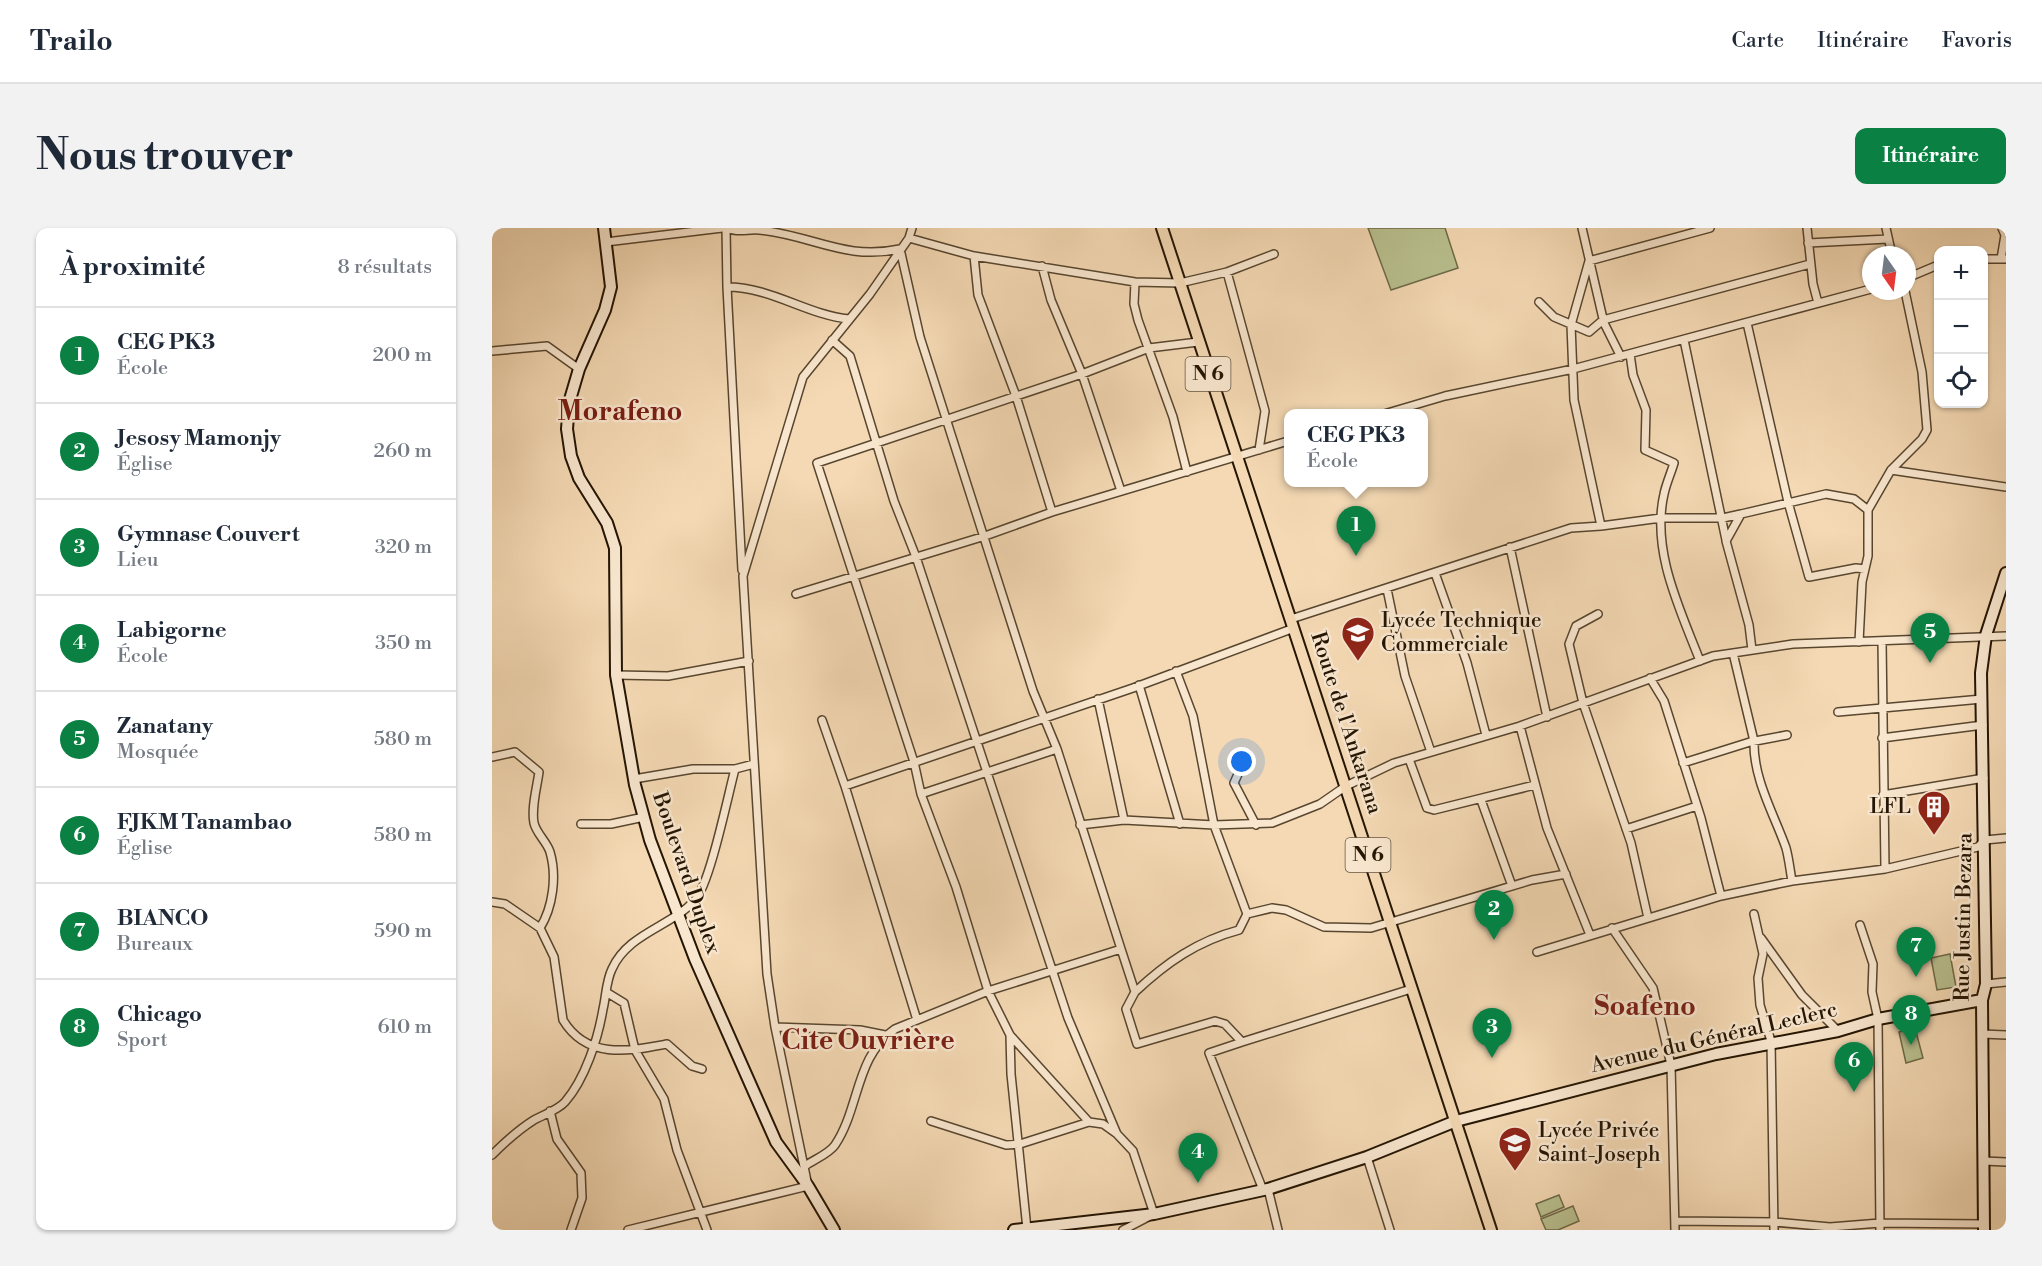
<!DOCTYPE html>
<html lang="fr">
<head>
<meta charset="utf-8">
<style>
  body { margin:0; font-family:"Libre Bodoni",serif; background:#f2f2f3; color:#1f2937 }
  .controls { position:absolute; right:18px; top:18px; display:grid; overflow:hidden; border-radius:12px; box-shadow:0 2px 4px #0004 }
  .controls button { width:54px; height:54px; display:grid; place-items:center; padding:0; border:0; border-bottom:2px solid #e0e1e3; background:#fff; color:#1f2937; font:30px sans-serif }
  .compass { position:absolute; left:1370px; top:18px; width:54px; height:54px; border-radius:50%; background:#fff; box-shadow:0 2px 4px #0004; rotate:166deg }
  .you { position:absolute; left:750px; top:534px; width:21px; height:21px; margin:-15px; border:4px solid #fff; border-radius:50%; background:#1a73e8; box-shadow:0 0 0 9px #1a73e833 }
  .badge { display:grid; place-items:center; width:39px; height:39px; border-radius:50%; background:#0b8043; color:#fff; font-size:20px; font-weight:700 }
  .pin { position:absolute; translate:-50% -50px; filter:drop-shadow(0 2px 3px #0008) }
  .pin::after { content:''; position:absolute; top:32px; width:21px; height:18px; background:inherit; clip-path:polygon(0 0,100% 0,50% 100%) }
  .popup { position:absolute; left:792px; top:181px; width:144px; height:78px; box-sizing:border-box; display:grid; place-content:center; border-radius:12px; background:#fff; filter:drop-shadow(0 2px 4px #0005); font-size:20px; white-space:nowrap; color:#747a83 }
  .popup b { font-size:22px; color:#1f2937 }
  .popup::after { content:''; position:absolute; left:50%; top:100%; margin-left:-12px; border:12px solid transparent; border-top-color:#fff }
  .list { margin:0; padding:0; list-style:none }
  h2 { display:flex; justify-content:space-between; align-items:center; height:78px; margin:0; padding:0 24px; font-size:26px }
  h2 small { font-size:20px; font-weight:400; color:#747a83 }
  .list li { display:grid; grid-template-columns:39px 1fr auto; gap:18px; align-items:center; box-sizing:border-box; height:96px; padding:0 24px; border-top:2px solid #e0e1e3 }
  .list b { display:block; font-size:22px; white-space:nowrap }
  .list p { margin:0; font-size:20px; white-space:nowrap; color:#747a83 }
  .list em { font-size:20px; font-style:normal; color:#747a83 }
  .icon { flex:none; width:33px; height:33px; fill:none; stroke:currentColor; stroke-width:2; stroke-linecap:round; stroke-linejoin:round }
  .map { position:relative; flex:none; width:1514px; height:1002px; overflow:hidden; border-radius:12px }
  header { display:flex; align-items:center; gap:36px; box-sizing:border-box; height:84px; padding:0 30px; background:#fff; border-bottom:2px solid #e0e1e3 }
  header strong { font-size:28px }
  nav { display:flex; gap:33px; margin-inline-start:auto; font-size:21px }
  .intro { display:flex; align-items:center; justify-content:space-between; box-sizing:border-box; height:144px; padding:0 36px }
  h1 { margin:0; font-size:42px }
  .button { padding:15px 27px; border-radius:12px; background:#0b8043; color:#fff; font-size:21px; font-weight:700 }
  main { display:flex; gap:36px; padding:0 36px }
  aside { flex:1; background:#fff; border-radius:12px; box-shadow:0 2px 4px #0004 }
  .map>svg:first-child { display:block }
  .green { fill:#b9c08f; stroke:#6e6a49; stroke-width:1.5 }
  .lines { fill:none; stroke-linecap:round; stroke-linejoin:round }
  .street-casing { stroke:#58462f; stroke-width:10 }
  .secondary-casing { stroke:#241503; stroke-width:14 }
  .primary-casing { stroke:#241503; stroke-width:14 }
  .street { stroke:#f8e6ce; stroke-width:7 }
  .secondary { stroke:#f8e6ce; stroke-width:10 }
  .primary { stroke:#f4d9b4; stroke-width:10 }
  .labels { text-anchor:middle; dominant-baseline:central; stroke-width:5; stroke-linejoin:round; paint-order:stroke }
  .shield { fill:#f8e6ce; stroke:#645440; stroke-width:1.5 }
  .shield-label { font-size:20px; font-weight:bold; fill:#241503 }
  .poi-label { font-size:21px; fill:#241503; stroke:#f8e6ce; text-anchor:start }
  .street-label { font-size:21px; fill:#241503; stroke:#f8e6ce }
  .district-label { font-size:27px; font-weight:bold; fill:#7a1f14; stroke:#f8e6ce }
</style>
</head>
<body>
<header>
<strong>Trailo</strong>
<nav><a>Carte</a><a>Itinéraire</a><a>Favoris</a></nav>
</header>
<div class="intro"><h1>Nous trouver</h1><a class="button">Itinéraire</a></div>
<main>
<aside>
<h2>À proximité<small>8 résultats</small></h2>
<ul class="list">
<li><span class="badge">1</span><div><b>CEG PK3</b><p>École</p></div><em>200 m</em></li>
<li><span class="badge">2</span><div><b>Jesosy Mamonjy</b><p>Église</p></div><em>260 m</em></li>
<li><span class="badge">3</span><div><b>Gymnase Couvert</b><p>Lieu</p></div><em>320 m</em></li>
<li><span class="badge">4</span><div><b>Labigorne</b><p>École</p></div><em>350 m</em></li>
<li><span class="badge">5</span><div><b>Zanatany</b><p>Mosquée</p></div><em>580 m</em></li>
<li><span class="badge">6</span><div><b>FJKM Tanambao</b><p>Église</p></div><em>580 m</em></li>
<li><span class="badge">7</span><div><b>BIANCO</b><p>Bureaux</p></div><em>590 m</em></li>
<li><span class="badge">8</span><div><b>Chicago</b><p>Sport</p></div><em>610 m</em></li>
</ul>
</aside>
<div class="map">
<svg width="1514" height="1002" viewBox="0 0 1514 1002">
  <rect width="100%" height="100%" fill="#f4d9b4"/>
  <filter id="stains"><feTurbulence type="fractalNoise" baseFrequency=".00333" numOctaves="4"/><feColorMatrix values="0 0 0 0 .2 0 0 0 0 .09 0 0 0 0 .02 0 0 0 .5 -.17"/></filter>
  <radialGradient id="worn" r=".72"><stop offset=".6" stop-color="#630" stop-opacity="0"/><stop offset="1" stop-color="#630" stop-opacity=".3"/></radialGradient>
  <!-- green -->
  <path class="green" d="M 876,0 L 953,0 L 966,40 L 899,62 Z
    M 1458,726 L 1464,759 L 1445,762 L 1439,730 Z
    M 1423,800 L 1431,830 L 1414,835 L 1407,804 Z
    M 1067,967 L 1072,979 L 1049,989 L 1044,976 Z
    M 1081,978 L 1087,993 L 1066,1002 L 1054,1002 L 1049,991 Z"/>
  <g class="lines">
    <!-- street casing -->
    <g class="street-casing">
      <path id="street" d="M 234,0 L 235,59 L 250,342
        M 235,0 C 245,5 256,1 267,2 C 320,7 353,33 408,21 L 428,109 L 541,463 L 565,521 L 629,721 L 496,763 L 403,801 C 363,828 368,880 343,917 C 337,926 321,932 313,938
        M 1090,0 L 1112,95 L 1129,129
        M 1315,0 L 1321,56 L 1326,75
        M 1394,0 L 1400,27
        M 417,10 L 482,28 L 643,54 L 688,55 L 735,44 L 782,26
        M 114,14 L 230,0
        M 1316,15 L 1396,11
        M 482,28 L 486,67 L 524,168 L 560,284
        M 1492,31 L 1514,31
        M 1509,31 L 1513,7 L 1510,0
        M 550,38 L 559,72 L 590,146 L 629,263
        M 735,44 L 773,183 L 767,222
        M 1415,50 L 1446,37
        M 643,54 L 642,76 L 646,92 L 681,189 L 695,244
        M 235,59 C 279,59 315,87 357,91
        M 1047,74 L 1062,89 L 1097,104 L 1111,92 L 1318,36
        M 1255,95 L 1296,274 L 1317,349 L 1364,340 L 1373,341
        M 340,112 L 358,128 L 402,273 L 424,329 L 576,790 L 625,906 L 641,923 L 662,986 L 631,1002
        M 1192,112 L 1234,312
        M 0,123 L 55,118 L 87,141
        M 1138,126 L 1141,147 L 1154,182 L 1153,222 L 1182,235 C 1179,245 1174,256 1172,266 C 1159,323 1188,381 1208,433
        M 892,186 L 953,168 L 1081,141 L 1379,61
        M 1399,242 L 1514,259
        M 1376,282 L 1399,242 L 1430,211 L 1435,202 L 1430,144 L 1413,63
        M 1109,298 L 1169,290 L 1231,290 L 1249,286
        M 1018,319 L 1055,489
        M 943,345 L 975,435 L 994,507
        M 895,361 L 913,448 L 939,524
        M 304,366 L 493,308 L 560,284 L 796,213
        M 1106,386 L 1084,398 L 1077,416 L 1091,475 L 1139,615 L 1156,690
        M 799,391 L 1079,300 L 1109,298 L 1082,172 L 1079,97 L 1097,33 L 1218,0
        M 1390,413 L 1393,641
        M 1260,422 L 1257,397 L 1234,313 L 1249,286 L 1334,266 L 1362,271 L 1376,282 L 1376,328 L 1370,354 L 1367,414
        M 1241,425 L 1262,513 C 1261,551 1282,586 1294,620 C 1297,631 1298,642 1300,653
        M 124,447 L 176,448 L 257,433
        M 1158,450 L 1172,473 L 1209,590 L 1229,668
        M 647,457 L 688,596
        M 606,471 L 632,592
        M 1346,484 L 1490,471
        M 330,492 L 353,558 L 641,460 L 802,400
        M 1028,498 L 1055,600 L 1098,707
        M 1390,510 L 1491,497
        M 755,526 L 742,555 L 764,597
        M 0,529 L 23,524 L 47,544 C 45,559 39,580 42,595 C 44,605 55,614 58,624 C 65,648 61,679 48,700
        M 917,531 L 935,580 L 942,582 L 1043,557
        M 1191,535 L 1258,514 L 1295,507
        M 142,551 L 201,541 L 243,541 L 262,536
        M 353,558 L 425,792
        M 429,566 L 565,521
        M 1391,567 L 1492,550
        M 989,572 L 1020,658
        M 89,596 L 119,596 L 152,589
        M 588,597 L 632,592 L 722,597 L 780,595 L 828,576 L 854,558 L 902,535 L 1028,498 L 1221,428 L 1301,416 L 1514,408
        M 1134,601 L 1205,578
        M 0,674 L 13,676 L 48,700 L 62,729 L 71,792 C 95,832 137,823 175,816 L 200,838 L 210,841
        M 755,686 L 780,680 L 794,682 L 832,699 L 879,700 L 1040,652 L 1074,646
        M 1262,686 L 1271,726 L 1266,750 L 1268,777 L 1279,813 L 1282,1002
        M 1368,697 L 1381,736 L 1380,764 L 1386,791 L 1388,1002
        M 1120,700 L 1161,760 L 1179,837 L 1183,1002
        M 1269,710 L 1310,767 L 1346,803
        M 629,721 L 643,764 L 634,781 L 645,816 L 723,793 L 733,796 L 750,814 L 919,761
        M 1045,724 L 1229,668 L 1300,653 L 1393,641 L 1486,619 L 1493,612 L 1514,610
        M 1494,756 L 1514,754
        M 114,764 L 132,775 L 143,822 L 172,871 L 185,922 L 215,1002
        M 643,764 C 674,735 705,713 747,702 L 755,686 L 722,597 L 701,488 L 684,443
        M 283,799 L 368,802 L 393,807
        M 1490,806 L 1514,807
        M 518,807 L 519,846 L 535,1001
        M 750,814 L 717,825 L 771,962
        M 58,883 L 65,911 L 89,945 L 90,970 L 79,1002
        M 439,893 L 514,917 L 528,916 L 597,894
        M 625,906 L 611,896 L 597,894 L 518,807 L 496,763 L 464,659 L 429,566 L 422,534 L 325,235 L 590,146 L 657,120 L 706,114
        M 0,927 C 13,914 26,902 42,892 C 51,887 66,882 73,874 C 93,851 106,811 111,781 C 114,769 114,753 120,741 C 136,705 179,699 203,672 C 218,656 236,567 243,541
        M 875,929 L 898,1002
        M 1492,933 L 1514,934
        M 776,961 L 786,1002
        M 1183,993 L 1282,994 L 1338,999 L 1388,995 L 1492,996
        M 136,1002 L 316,958 L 283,799 L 275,746 L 251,348 L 311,149 L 378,66 L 417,10 L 420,0"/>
    </g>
    <!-- secondary casing -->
    <g class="secondary-casing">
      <path id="secondary" d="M 112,0 L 119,59 L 113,82 L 87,141 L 77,175 L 75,201 L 79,228 L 87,250 L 115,295 L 123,320 L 124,447 L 143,557 L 158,612 L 203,731 L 284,914 L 316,958 L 342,1002
        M 522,1002 L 662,986 L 776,961 L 875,929 L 964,893 L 1224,826 L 1346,803 L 1386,791 L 1490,772
        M 1492,1002 L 1490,772 L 1494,756 L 1489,445 L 1494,407 L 1514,345"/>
    </g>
    <!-- primary casing -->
    <g class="primary-casing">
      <path id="primary" d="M 670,0 L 999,1002"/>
    </g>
    <!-- street -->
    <use href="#street" class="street"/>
    <!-- secondary -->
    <use href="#secondary" class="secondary"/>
    <!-- primary -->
    <use href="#primary" class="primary"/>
  </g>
  <!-- icons -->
  <defs>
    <g id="school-pin" transform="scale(1.725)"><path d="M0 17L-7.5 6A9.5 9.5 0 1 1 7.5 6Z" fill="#8f2418" stroke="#f8e6ce"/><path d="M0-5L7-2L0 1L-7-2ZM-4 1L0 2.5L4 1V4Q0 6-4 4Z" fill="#fff"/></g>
    <g id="building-pin" transform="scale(1.725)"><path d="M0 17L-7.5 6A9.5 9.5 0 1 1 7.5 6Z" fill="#8f2418" stroke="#f8e6ce"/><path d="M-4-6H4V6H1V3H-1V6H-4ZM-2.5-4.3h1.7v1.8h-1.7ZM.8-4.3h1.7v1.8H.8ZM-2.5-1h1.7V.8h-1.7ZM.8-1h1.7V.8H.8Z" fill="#fff"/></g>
  </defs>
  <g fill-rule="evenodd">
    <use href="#school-pin" x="866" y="405"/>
    <use href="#building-pin" x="1442" y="579"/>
    <use href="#school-pin" x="1023" y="915"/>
  </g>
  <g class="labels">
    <!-- shield labels -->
    <g class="shield">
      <rect x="693.5" y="129" width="45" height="34" rx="4.5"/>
      <rect x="853.5" y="610" width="45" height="34" rx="4.5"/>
    </g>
    <g class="shield-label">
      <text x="716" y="146">N 6</text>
      <text x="876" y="627">N 6</text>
    </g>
    <!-- poi labels -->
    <g class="poi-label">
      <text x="889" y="393">Lycée Technique<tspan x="889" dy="24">Commerciale</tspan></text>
      <text x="1419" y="579" text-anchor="end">LFL</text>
      <text x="1046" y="903">Lycée Privée<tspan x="1046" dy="24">Saint-Joseph</tspan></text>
    </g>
    <!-- street labels -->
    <g class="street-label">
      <text transform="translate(854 495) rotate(72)">Route de l'Ankarana</text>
      <text transform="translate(194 645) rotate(71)">Boulevard Duplex</text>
      <text transform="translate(1472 689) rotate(-89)">Rue Justin Bezara</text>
      <text transform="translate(1222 810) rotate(-13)">Avenue du Général Leclerc</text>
    </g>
    <!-- district labels -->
    <g class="district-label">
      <text x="128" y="184">Morafeno</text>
      <text x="1153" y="779">Soafeno</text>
      <text x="376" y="813">Cite Ouvrière</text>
    </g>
  </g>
  <rect width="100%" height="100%" filter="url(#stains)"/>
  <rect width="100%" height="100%" fill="url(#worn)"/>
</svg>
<div class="controls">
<button>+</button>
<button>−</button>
<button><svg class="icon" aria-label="locate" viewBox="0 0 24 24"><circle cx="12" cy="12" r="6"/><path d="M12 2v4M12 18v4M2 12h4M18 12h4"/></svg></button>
</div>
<svg class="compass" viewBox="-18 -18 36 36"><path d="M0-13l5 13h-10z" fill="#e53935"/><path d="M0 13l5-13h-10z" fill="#747a83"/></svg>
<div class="you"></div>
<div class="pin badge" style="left:864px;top:328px">1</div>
<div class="popup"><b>CEG PK3</b>École</div>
<div class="pin badge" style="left:1002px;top:712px">2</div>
<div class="pin badge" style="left:1000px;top:830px">3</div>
<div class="pin badge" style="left:706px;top:955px">4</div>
<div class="pin badge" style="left:1438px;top:435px">5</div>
<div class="pin badge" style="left:1362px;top:864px">6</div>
<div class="pin badge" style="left:1424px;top:749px">7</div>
<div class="pin badge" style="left:1419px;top:817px">8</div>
</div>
</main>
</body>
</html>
